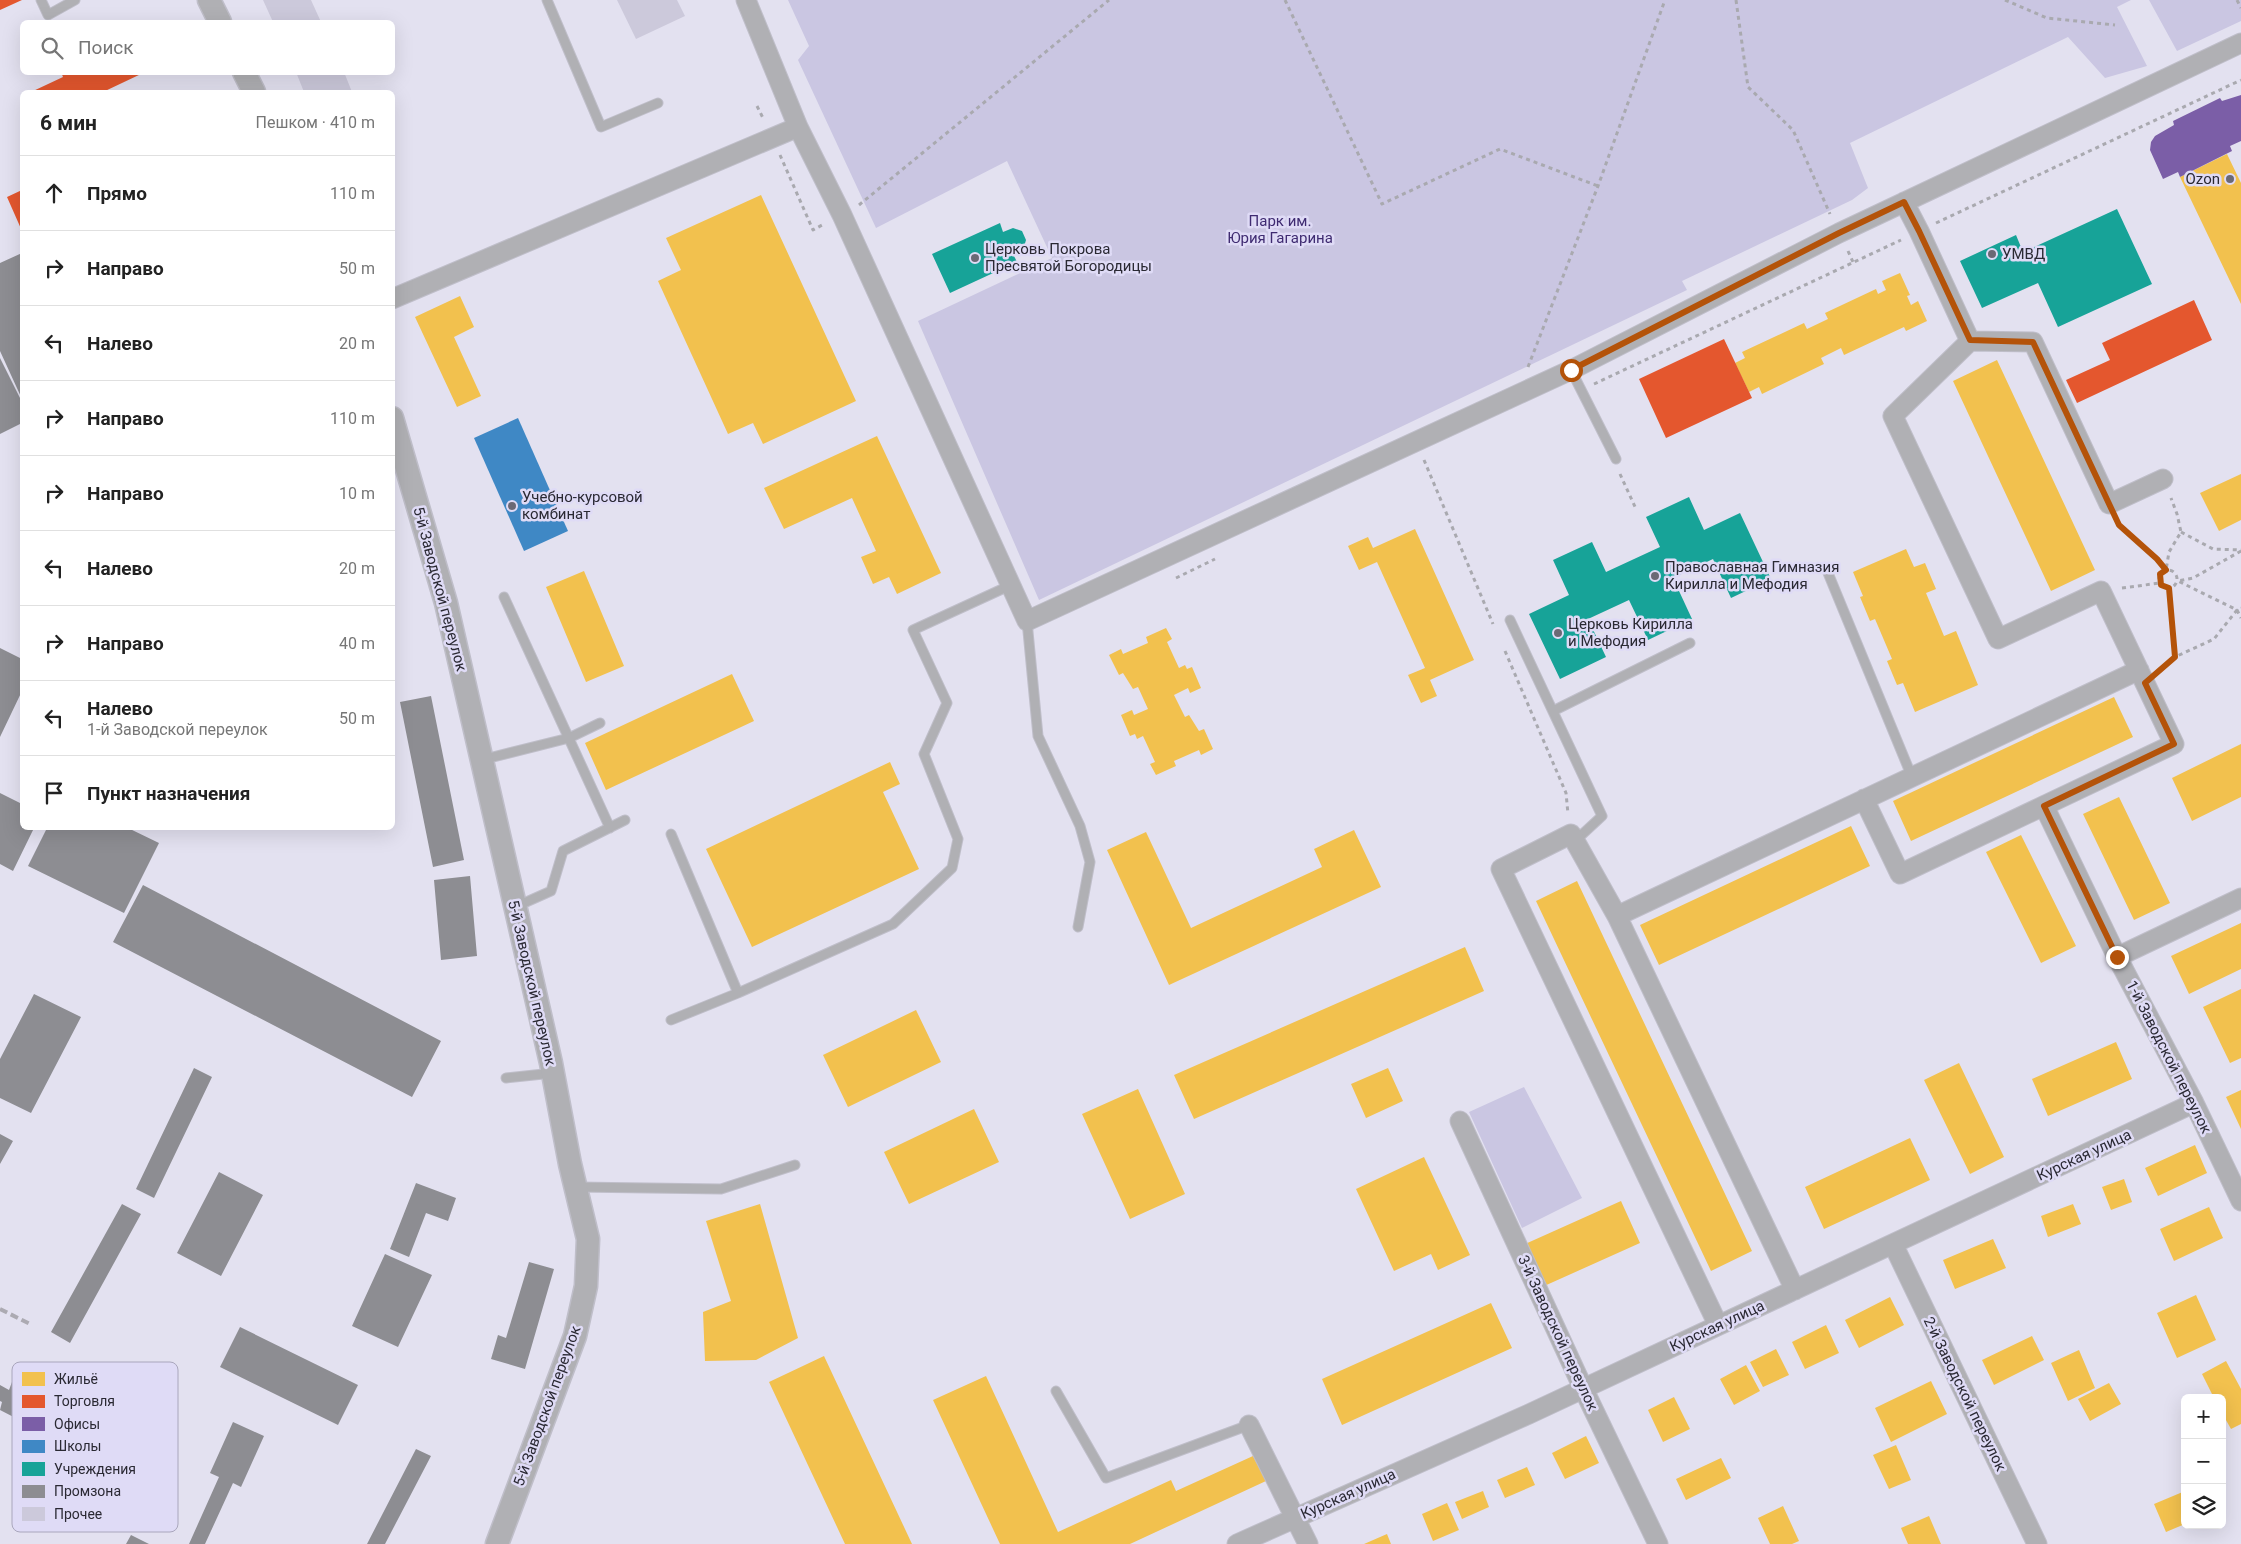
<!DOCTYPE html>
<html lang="ru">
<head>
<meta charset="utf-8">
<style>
  body { margin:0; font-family:Roboto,sans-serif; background:#f2f2f2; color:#222 }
  .controls { position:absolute; right:15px; bottom:15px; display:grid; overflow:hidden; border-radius:8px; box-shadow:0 5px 20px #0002 }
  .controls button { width:45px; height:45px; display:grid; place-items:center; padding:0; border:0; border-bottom:1px solid #e0e0e0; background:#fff; color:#222; font:25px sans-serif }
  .stop { position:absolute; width:15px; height:15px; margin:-11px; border:4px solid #b45309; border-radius:50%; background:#fff }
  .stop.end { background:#b45309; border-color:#fff; box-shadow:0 1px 5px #0008 }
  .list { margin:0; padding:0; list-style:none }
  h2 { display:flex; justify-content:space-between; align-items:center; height:65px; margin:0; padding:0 20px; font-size:21px }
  h2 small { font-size:16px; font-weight:400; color:#767676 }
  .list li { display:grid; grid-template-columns:32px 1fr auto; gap:15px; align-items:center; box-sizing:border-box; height:75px; padding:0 20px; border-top:1px solid #e0e0e0 }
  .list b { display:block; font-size:19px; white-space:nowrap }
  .list p { margin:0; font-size:16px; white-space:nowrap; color:#767676 }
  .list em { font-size:16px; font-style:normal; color:#767676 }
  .icon { flex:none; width:28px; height:28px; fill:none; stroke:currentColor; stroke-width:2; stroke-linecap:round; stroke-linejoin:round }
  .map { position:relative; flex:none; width:2241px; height:1544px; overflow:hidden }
  .search { position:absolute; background:#fff; box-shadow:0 5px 20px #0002; left:20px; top:20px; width:375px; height:55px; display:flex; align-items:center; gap:12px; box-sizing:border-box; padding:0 18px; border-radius:8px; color:#767676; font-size:19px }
  .panel { position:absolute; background:#fff; box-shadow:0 5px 20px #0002; left:20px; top:90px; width:375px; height:740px; border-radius:8px }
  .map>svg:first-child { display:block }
  .green { fill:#cac6e2 }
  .homes { fill:#f2c14e }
  .shops { fill:#e4572e }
  .offices { fill:#7b5ea7 }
  .schools { fill:#3f88c5 }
  .public { fill:#17a398 }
  .industry { fill:#8d8d92 }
  .building { fill:#ccc9db }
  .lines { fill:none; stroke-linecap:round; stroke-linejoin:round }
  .service-casing { stroke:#bfbec9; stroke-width:11 }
  .minor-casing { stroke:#bfbec9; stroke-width:21 }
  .tertiary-casing { stroke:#bfbec9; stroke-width:25 }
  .path { stroke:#a9a9af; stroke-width:3; stroke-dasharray:4 4; stroke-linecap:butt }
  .service { stroke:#b0b0b4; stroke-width:9 }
  .minor { stroke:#b0b0b4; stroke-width:19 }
  .tertiary { stroke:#b0b0b4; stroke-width:22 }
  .rail { stroke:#acaab2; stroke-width:4; stroke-dasharray:8 4; stroke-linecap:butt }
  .route { stroke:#b45309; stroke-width:6 }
  .poi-dot { fill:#6b6975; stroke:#dfdbf6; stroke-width:2 }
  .labels { text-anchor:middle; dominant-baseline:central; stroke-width:5; stroke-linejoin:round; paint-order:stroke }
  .poi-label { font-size:15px; fill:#2a2933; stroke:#dfdbf6; text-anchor:start }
  .park-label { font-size:15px; fill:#3f2b71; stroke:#dfdbf6 }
  .street-label { font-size:15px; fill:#2a2933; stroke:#dfdbf6 }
  .key { fill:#dfdbf6; stroke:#a9a6bc; stroke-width:1 }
  .key-label { font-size:14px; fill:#2a2933 }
</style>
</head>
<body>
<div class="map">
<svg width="2241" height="1544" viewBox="0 0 2241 1544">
  <rect width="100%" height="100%" fill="#e3e1f0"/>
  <!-- green -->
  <path class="green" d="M 788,0 L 2131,0 L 2117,7 L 2147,66 L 2105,78 L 2068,37 L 1850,143 L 1868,188 L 1852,200 L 1682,281 L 1687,290 L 1039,600 L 918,321 L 1052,258 L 1007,161 L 876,228 L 798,60 L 809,46 Z
    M 2149,0 L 2241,0 L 2241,21 L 2177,51 Z
    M 1524,1087 L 1582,1198 L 1522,1228 L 1469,1112 Z"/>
  <!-- homes -->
  <path class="homes" d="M 2227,154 L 2241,183 L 2241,304 L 2180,177 Z
    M 761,195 L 856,401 L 763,444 L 753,423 L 728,434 L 658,281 L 681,270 L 666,238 Z
    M 1900,273 L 1910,295 L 1907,296 L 1911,305 L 1918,301 L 1927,321 L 1906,331 L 1904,327 L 1844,355 L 1841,348 L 1821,358 L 1824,364 L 1762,394 L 1759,387 L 1749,392 L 1735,363 L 1745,358 L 1742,352 L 1804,323 L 1807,329 L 1828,319 L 1825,313 L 1876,289 L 1878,294 L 1886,290 L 1882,281 Z
    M 460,296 L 474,327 L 454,337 L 481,396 L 457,407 L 415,317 Z
    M 1997,360 L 2095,570 L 2051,591 L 1953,381 Z
    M 877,436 L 941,573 L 897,594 L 889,577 L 873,584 L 861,557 L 876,551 L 852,498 L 784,529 L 764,488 Z
    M 2241,474 L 2241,520 L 2219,531 L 2200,493 Z
    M 1415,529 L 1474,660 L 1430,680 L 1437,696 L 1421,703 L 1408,675 L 1425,668 L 1377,562 L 1359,570 L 1348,546 L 1368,537 L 1373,548 Z
    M 1906,549 L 1914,567 L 1925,563 L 1936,589 L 1926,593 L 1944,636 L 1956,631 L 1978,685 L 1915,712 L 1903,683 L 1897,685 L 1887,661 L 1892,659 L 1875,619 L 1870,621 L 1860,597 L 1863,596 L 1853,572 Z
    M 584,571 L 624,666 L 586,682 L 546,587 Z
    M 1166,628 L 1172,639 L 1167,642 L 1179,668 L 1185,665 L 1187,669 L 1192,667 L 1201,688 L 1190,693 L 1188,688 L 1174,695 L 1185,717 L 1189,715 L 1199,731 L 1204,729 L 1213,749 L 1201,755 L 1199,750 L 1174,761 L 1176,766 L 1156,775 L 1150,764 L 1155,762 L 1143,736 L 1137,739 L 1135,734 L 1130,736 L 1121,715 L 1132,710 L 1134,715 L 1148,709 L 1138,687 L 1133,689 L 1123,673 L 1119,675 L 1109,655 L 1121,649 L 1123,654 L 1148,643 L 1146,637 Z
    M 732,674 L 754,721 L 606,790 L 585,743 Z
    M 2114,697 L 2133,737 L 1911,841 L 1893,801 Z
    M 2241,744 L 2241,797 L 2192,821 L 2172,778 Z
    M 890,762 L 900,784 L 883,792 L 919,869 L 752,947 L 706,849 Z
    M 2119,797 L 2170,903 L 2134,920 L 2083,814 Z
    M 1851,826 L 1870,866 L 1659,965 L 1640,925 Z
    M 1354,830 L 1381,887 L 1169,985 L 1107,850 L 1146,832 L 1191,928 L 1322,867 L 1314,849 Z
    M 2021,835 L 2076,946 L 2041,963 L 1986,852 Z
    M 1577,881 L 1752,1251 L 1711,1271 L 1536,901 Z
    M 2241,923 L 2241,969 L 2189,994 L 2171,956 Z
    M 1465,947 L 1484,991 L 1194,1119 L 1174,1075 Z
    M 2241,989 L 2241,1058 L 2230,1063 L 2203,1007 Z
    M 916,1010 L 941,1062 L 848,1107 L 823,1055 Z
    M 2116,1042 L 2132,1079 L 2048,1116 L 2032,1079 Z
    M 1959,1063 L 2004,1157 L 1970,1174 L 1924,1080 Z
    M 1388,1068 L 1403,1101 L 1366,1118 L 1351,1084 Z
    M 1138,1089 L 1185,1194 L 1130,1219 L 1082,1114 Z
    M 2241,1090 L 2241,1129 L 2226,1097 Z
    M 974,1109 L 999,1162 L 909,1204 L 884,1152 Z
    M 1910,1138 L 1930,1180 L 1824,1229 L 1805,1187 Z
    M 2195,1145 L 2207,1173 L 2158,1196 L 2145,1168 Z
    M 1424,1157 L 1470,1255 L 1438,1270 L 1431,1254 L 1394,1271 L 1356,1189 Z
    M 2124,1179 L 2132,1202 L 2111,1210 L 2102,1187 Z
    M 1621,1201 L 1640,1243 L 1542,1287 L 1523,1245 Z
    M 760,1204 L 798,1338 L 756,1360 L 705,1361 L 703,1312 L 731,1301 L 706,1221 Z
    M 2073,1204 L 2081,1224 L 2048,1237 L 2041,1216 Z
    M 2209,1207 L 2223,1238 L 2174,1261 L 2160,1229 Z
    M 1993,1239 L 2006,1268 L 1955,1289 L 1943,1260 Z
    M 2196,1295 L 2216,1340 L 2177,1358 L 2157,1313 Z
    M 1890,1297 L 1904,1325 L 1859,1348 L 1845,1320 Z
    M 1491,1303 L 1512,1348 L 1342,1425 L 1322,1379 Z
    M 1826,1325 L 1839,1353 L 1805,1369 L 1792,1342 Z
    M 2032,1336 L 2044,1360 L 1994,1385 L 1982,1360 Z
    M 1776,1349 L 1789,1375 L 1763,1387 L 1750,1362 Z
    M 2079,1350 L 2095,1388 L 2068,1401 L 2051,1363 Z
    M 824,1356 L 912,1544 L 845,1544 L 769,1382 Z
    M 2226,1361 L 2241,1389 L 2241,1424 L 2231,1429 L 2222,1413 L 2222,1398 L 2214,1398 L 2202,1374 Z
    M 1746,1365 L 1760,1391 L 1734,1405 L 1720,1379 Z
    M 986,1376 L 1058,1532 L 1171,1480 L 1176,1491 L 1253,1456 L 1266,1481 L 1130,1544 L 1000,1544 L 933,1400 Z
    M 1931,1381 L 1947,1414 L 1891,1442 L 1875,1408 Z
    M 2109,1383 L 2121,1404 L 2090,1421 L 2078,1399 Z
    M 1674,1397 L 1690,1429 L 1663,1442 L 1648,1410 Z
    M 1586,1436 L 1599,1463 L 1565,1479 L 1552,1453 Z
    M 1896,1445 L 1911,1480 L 1889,1489 L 1873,1455 Z
    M 1721,1458 L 1731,1478 L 1686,1500 L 1676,1479 Z
    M 1527,1467 L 1535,1485 L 1505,1498 L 1497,1480 Z
    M 1483,1491 L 1489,1507 L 1462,1519 L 1455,1502 Z
    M 2185,1491 L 2185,1524 L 2166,1532 L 2154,1504 Z
    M 1447,1503 L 1459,1530 L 1433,1541 L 1422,1514 Z
    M 1783,1506 L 1799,1541 L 1792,1544 L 1770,1544 L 1758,1518 Z
    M 1929,1516 L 1941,1544 L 1908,1544 L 1901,1528 Z
    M 1387,1534 L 1391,1544 L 1364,1544 Z"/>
  <!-- shops -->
  <path class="shops" d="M 0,0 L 22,0 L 0,10 Z
    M 61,72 L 140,72 L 141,74 L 103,92 L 31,92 L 63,77 Z
    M 22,190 L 22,231 L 7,197 Z
    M 2194,300 L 2212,340 L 2077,403 L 2066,380 L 2110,360 L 2102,343 Z
    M 1724,339 L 1752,398 L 1666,438 L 1639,379 Z"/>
  <!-- offices -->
  <path class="offices" d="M 2241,95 L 2241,141 L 2230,146 L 2232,151 L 2180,177 L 2178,172 L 2163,179 L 2150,150 L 2151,142 L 2155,136 L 2174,125 L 2173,121 L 2220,98 L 2222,101 Z"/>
  <!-- schools -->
  <path class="schools" d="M 518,418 L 568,531 L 524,551 L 474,438 Z"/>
  <!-- public -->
  <path class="public" d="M 2117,209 L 2152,284 L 2058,327 L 2038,283 L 1982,308 L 1960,261 L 2016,235 L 2023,252 Z
    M 1000,223 L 1003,232 L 1013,228 L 1022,231 L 1026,240 L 1023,250 L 1013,254 L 1017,262 L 950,293 L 932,254 Z
    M 1689,497 L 1704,530 L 1740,513 L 1771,579 L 1731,598 L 1713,559 L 1673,578 L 1692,619 L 1648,640 L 1629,600 L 1588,619 L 1606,657 L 1560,679 L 1529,614 L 1569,595 L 1553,560 L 1592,542 L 1606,572 L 1660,547 L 1646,517 Z"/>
  <!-- industry -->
  <path class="industry" d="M 22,253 L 22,399 L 0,351 L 0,263 Z
    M 0,358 L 22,402 L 22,423 L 0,434 Z
    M 0,648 L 22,659 L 22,691 L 0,737 Z
    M 431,696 L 464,860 L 433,867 L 400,702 Z
    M 0,793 L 22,804 L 22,828 L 34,828 L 13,871 L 0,864 Z
    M 47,828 L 128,828 L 159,843 L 124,913 L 28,866 Z
    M 470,876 L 477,956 L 441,960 L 434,880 Z
    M 143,885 L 441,1041 L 412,1097 L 113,942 Z
    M 34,994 L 81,1017 L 31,1113 L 0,1098 L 0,1059 Z
    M 194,1068 L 212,1077 L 154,1198 L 136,1189 Z
    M 0,1134 L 13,1141 L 0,1164 Z
    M 219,1172 L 263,1195 L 221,1276 L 177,1253 Z
    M 416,1183 L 456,1198 L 448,1221 L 426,1213 L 409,1257 L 390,1249 Z
    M 122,1204 L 141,1214 L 70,1343 L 51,1332 Z
    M 385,1254 L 432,1275 L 398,1347 L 352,1326 Z
    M 529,1262 L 554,1269 L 525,1369 L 491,1359 L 498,1335 L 506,1338 Z
    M 240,1327 L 358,1385 L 338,1425 L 220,1367 Z
    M 12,1382 L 47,1400 L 33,1427 L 0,1410 L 2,1402 L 0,1401 L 0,1385 L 9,1390 Z
    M 233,1422 L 264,1436 L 241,1487 L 233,1483 L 205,1544 L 189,1544 L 219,1477 L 210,1473 Z
    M 416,1449 L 431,1456 L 385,1544 L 367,1544 Z
    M 131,1535 L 149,1544 L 126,1544 Z"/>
  <!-- building -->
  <path class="building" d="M 263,0 L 311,0 L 321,22 L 273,22 Z
    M 617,0 L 677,0 L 685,16 L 636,39 Z
    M 296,72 L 344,72 L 352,92 L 304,92 Z"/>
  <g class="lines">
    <!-- service casing -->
    <g class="service-casing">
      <path id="service" d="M 41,0 L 48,15 L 75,0
        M 547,0 L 601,127 L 658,103
        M 1571,370 L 1616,459
        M 1828,573 L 1912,777
        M 504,597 L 610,828
        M 1510,620 L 1602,816 L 1575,841
        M 1027,621 L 1038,736 L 1080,826 L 1090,862 L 1078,927
        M 1553,711 L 1690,643
        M 481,760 L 569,738 L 600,723
        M 671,834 L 738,993
        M 515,907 L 551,891 L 563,851 L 625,820
        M 671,1020 L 738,993 L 893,924 L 952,868 L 958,839 L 924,754 L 947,703 L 913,630 L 1011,585
        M 506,1078 L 553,1073
        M 576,1187 L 721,1189 L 795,1165
        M 1056,1391 L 1106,1478 L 1249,1425"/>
    </g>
    <!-- minor casing -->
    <g class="minor-casing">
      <path id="minor" d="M 746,0 L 798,127 L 842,215 L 1027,621 L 1571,370 L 1839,233 L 2241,43
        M 392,299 L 798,127
        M 1970,341 L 2033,342 L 2109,504 L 2163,479
        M 1864,799 L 1900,874 L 2174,744 L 2101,591 L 1998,639 L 1893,416 L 1970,341 L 1919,231 L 1904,202
        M 2044,806 L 2117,957 L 2194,1103 L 2241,1201
        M 1617,916 L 2139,670
        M 2117,957 L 2241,898
        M 1460,1121 L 1583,1388 L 1658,1544
        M 1893,1244 L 2037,1544
        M 1718,1325 L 1501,869 L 1571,834 L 1617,916 L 1795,1290
        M 1249,1425 L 1308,1544
        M 1237,1544 L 1529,1414 L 2194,1103"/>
    </g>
    <!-- tertiary casing -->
    <g class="tertiary-casing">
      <path id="tertiary" d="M 209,0 L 220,22
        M 244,72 L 254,92
        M 392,418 L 446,603 L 551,1063 L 570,1164 L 588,1239 L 586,1286 L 575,1336 L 497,1544"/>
    </g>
    <!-- path -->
    <path class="path" d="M 1285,0 L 1382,204 L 1500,149 L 1598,186
      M 1736,0 L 1748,87 L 1793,130 L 1830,214
      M 2005,0 L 2047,18 L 2115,25
      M 2237,0 L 2241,8
      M 757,106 L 764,120
      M 780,155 L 813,230 L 824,224
      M 859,205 L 1109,0
      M 1936,223 L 2241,80
      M 1848,251 L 1853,262
      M 1528,367 L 1598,186 L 1665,0
      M 1594,384 L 1901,240
      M 1424,460 L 1493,624
      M 1620,474 L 1636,509
      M 2117,521 L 2166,570 L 2169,552 L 2181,532 L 2177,514 L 2171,498
      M 2181,532 L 2213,549 L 2241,550
      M 2241,551 L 2193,578 L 2178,581 L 2237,610 L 2241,618
      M2159 579a9 9 0 1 1 18 0a9 9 0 1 1-18 0Z
      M 1176,578 L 1215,559
      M 2122,588 L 2160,583
      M 2169,588 L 2175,657
      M 1505,651 L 1566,793 L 1568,814
      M 2160,670 L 2175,657 L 2214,639 L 2237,610 L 2241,608"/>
    <!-- service -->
    <use href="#service" class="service"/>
    <!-- minor -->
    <use href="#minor" class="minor"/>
    <!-- tertiary -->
    <use href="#tertiary" class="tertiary"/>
    <!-- rail -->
    <path class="rail" d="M 0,1309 L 32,1325"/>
  </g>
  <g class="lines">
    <!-- route -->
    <path class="route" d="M 1571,370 L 1839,233 L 1904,202 L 1919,231 L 1970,340 L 2033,342 L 2119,525 L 2157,559 L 2166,570 L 2160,574 L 2161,585 L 2169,588 L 2175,657 L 2145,683 L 2174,744 L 2044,806 L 2117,957"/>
  </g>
  <!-- markers -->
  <g class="poi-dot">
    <circle cx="2230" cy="179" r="5"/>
    <circle cx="1992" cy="254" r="5"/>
    <circle cx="975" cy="258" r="5"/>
    <circle cx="512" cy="506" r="5"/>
    <circle cx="1655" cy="576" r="5"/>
    <circle cx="1558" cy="633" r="5"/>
  </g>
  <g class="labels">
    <!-- poi labels -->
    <g class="poi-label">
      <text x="2220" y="179" text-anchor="end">Ozon</text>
      <text x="985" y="249">Церковь Покрова<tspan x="985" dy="17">Пресвятой Богородицы</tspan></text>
      <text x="2002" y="254">УМВД</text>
      <text x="522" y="497">Учебно-курсовой<tspan x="522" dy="17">комбинат</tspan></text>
      <text x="1665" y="567">Православная Гимназия<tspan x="1665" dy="17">Кирилла и Мефодия</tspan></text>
      <text x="1568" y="624">Церковь Кирилла<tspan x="1568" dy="17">и Мефодия</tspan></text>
    </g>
    <!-- park labels -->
    <g class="park-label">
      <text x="1280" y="221">Парк им.<tspan x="1280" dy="17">Юрия Гагарина</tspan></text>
    </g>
    <!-- street labels -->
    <g class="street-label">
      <text transform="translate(440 589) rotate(75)">5-й Заводской переулок</text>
      <text transform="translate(532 983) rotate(77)">5-й Заводской переулок</text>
      <text transform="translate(2169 1057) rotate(63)">1-й Заводской переулок</text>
      <text transform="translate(2084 1155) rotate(-25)">Курская улица</text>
      <text transform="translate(1717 1326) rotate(-25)">Курская улица</text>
      <text transform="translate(1558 1333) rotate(65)">3-й Заводской переулок</text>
      <text transform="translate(1965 1394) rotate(64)">2-й Заводской переулок</text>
      <text transform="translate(547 1406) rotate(-70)">5-й Заводской переулок</text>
      <text transform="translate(1348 1494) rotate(-24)">Курская улица</text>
    </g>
  </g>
  <!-- legend -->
  <rect x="12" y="1362" width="166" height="170" rx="8" class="key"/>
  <rect x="22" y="1372" width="23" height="14" fill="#f2c14e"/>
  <rect x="22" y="1395" width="23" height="13" fill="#e4572e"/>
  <rect x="22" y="1417" width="23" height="14" fill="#7b5ea7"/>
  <rect x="22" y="1440" width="23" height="13" fill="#3f88c5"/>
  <rect x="22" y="1462" width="23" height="14" fill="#17a398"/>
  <rect x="22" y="1485" width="23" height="13" fill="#8d8d92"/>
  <rect x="22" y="1507" width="23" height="14" fill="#ccc9db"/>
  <g class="key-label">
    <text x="54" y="1384">Жильё</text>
    <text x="54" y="1406">Торговля</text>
    <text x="54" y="1429">Офисы</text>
    <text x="54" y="1451">Школы</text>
    <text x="54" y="1474">Учреждения</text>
    <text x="54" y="1496">Промзона</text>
    <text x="54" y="1519">Прочее</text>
  </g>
</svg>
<div class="controls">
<button>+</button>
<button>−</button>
<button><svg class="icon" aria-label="layers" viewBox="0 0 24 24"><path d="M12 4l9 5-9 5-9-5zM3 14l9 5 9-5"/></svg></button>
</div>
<div class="stop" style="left:1571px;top:370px"></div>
<div class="stop end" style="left:2117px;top:957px"></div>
<div class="search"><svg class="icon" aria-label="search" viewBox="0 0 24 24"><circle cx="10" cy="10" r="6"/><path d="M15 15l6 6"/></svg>Поиск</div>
<section class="panel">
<h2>6 мин<small>Пешком · 410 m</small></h2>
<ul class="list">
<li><svg class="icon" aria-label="ahead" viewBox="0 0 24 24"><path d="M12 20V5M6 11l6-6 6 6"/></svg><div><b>Прямо</b></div><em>110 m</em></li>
<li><svg class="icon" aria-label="right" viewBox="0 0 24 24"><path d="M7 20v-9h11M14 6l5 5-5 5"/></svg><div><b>Направо</b></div><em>50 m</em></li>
<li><svg class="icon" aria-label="left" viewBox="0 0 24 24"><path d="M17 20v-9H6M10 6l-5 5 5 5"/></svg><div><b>Налево</b></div><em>20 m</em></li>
<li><svg class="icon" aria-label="right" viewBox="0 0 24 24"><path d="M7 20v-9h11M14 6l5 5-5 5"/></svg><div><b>Направо</b></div><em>110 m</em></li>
<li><svg class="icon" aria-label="right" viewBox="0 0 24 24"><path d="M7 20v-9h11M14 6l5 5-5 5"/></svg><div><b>Направо</b></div><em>10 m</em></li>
<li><svg class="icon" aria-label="left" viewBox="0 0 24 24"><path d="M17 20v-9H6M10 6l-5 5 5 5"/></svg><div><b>Налево</b></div><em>20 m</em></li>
<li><svg class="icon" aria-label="right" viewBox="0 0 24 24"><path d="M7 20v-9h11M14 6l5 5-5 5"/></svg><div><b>Направо</b></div><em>40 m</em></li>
<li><svg class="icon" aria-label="left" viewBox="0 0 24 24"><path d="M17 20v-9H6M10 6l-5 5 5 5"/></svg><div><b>Налево</b><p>1-й Заводской переулок</p></div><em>50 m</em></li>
<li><svg class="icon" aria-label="arrive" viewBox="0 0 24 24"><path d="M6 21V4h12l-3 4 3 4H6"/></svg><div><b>Пункт назначения</b></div></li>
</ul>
</section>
</div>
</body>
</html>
